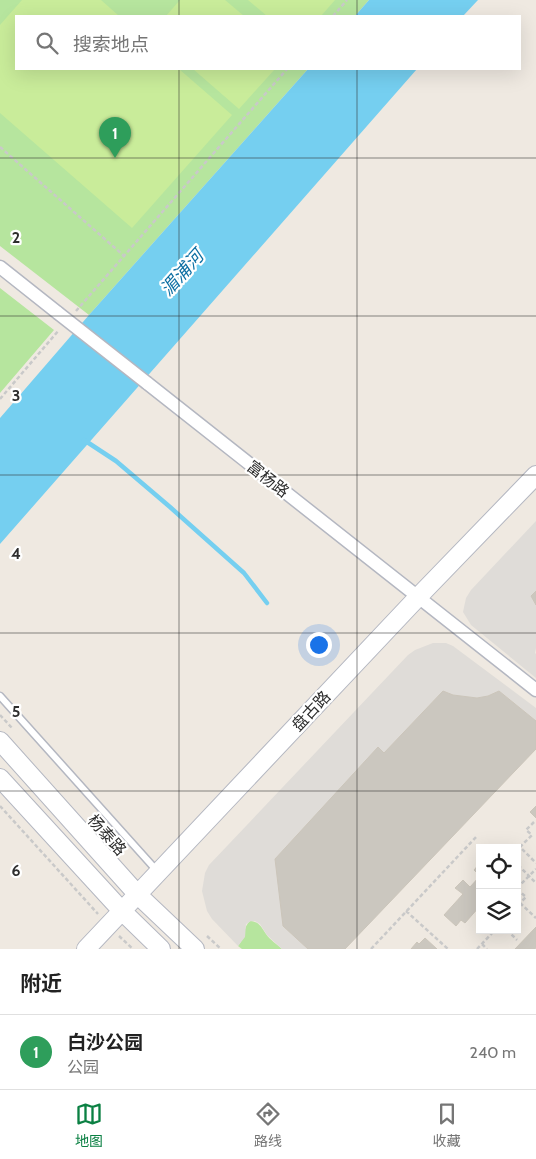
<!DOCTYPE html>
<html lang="zh">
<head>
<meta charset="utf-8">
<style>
  body { margin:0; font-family:Cabin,"Noto Sans SC",sans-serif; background:#f6f6f6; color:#222 }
  .controls { position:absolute; right:15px; bottom:15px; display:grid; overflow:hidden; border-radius:0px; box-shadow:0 5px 20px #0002 }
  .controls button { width:45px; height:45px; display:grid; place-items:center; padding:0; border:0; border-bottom:1px solid #e0e0e0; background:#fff; color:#222; font:25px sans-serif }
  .you { position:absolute; left:318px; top:644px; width:18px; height:18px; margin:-12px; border:4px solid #fff; border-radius:50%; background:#1a73e8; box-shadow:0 0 0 8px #1a73e833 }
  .badge { display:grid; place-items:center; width:32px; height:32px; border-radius:50%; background:#0b8043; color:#fff; font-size:16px; font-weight:700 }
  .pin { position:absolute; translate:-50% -41px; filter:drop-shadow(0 1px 2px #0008) }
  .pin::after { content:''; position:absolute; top:26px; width:18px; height:15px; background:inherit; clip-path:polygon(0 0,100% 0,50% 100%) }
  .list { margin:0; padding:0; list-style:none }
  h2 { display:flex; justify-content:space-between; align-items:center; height:65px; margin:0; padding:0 20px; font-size:21px }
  h2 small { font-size:16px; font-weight:400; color:#767676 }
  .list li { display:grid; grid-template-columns:32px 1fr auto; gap:15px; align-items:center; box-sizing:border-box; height:75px; padding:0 20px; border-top:1px solid #e0e0e0 }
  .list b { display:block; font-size:19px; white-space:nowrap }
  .list p { margin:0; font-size:16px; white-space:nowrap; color:#767676 }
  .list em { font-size:16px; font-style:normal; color:#767676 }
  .icon { flex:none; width:28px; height:28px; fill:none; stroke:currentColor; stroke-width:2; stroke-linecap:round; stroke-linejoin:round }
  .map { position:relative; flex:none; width:536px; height:949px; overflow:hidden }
  .search { position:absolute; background:#fff; box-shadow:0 5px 20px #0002; left:15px; right:15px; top:15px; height:55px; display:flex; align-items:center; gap:12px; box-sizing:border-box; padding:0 18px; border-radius:0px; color:#767676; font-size:19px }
  .sheet { height:140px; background:#fff }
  nav { display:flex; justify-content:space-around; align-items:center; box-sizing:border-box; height:70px; border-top:1px solid #e0e0e0; background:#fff; font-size:14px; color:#767676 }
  nav a { display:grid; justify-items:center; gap:2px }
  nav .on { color:#0b8043 }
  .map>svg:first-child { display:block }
  .green { fill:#b6e59e }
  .pitch { fill:#c9ec9a }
  .plaza { fill:#dfdcd8 }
  .water { fill:#75cff0 }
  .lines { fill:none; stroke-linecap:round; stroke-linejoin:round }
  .stream { stroke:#75cff0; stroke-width:4.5 }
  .building { fill:#cbc7bf; stroke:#cbc5ba }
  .lane-casing { stroke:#b4b7c1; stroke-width:9 }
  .street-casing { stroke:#b4b7c1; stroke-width:15 }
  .secondary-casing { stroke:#b4b7c1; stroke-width:20 }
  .path { stroke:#c9c9c9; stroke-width:2.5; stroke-dasharray:4 2.5; stroke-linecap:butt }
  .lane { stroke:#fff; stroke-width:6 }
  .street { stroke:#fff; stroke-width:12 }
  .secondary { stroke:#fff; stroke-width:18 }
  .street-bridge-casing { stroke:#b4b7c1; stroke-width:15; stroke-linecap:butt }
  .street-bridge { stroke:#fff; stroke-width:12 }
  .grid { fill:none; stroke:#2e2e2e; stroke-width:1; stroke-opacity:0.55 }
  .labels { text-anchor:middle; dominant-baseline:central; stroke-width:4.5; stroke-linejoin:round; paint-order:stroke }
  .street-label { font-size:16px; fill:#2e2e2e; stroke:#fff }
  .water-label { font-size:18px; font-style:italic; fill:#0d6fa3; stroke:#fff }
  .grid-label { font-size:16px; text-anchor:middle; font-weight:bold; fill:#2e2e2e; stroke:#fff; stroke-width:4.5; stroke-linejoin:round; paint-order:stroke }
</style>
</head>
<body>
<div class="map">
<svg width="536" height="949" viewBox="0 0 536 949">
  <rect width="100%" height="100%" fill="#efe9e1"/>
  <!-- green -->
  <path class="green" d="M 0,0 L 369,0 L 355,16 L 16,16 L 16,69 L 308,69 L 89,315 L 0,246 Z
    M 0,288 L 54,330 L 0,393 Z
    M 250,921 C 260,922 261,927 266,934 C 270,940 277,944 282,949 L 242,949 L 238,946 C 245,938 243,927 250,921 Z"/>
  <!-- pitch -->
  <path class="pitch" d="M 22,0 L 101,0 L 119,16 L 16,16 L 16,69 L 179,69 L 232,115 L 132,228 L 0,113 L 0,25 Z
    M 180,0 L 225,0 L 244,16 L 166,16 Z
    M 248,0 L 335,0 L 321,16 L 267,16 Z
    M 193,69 L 275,69 L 239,109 Z"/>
  <!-- plaza -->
  <path class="plaza" d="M 536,521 L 536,591 L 531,596 L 536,605 L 536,648 L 535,653 L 536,654 L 536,678 L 471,625 L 463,612 L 466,598 L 471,590 Z
    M 433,643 L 446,643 L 453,646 L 536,708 L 536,721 L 499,691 L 488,696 L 477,698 L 453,695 L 443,691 L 384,753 L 276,859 L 283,926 L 308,949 L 282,949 L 267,935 L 260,924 L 255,921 L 251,921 L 246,924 L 245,937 L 238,946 L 212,919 L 207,911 L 202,891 L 205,873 L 209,865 L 408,655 L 415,650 Z"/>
  <!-- water -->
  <path class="water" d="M 369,0 L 478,0 L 463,16 L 355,16 Z
    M 308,69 L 417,69 L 0,544 L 0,418 L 89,315 Z"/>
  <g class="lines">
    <!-- stream -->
    <path class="stream" d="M 84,440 L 116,461 L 170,507 L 244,573 L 267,603"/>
  </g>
  <!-- building -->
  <path class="building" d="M 536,591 L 536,605 L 531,596 Z
    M 443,691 L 453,695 L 477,698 L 488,696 L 499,691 L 536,721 L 536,749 L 345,949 L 308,949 L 283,926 L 275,859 L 378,747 L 384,753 Z
    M 536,806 L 536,818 L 530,812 Z
    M 480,863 L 480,876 L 474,870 Z
    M 480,876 L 480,906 L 465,923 L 461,920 L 456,926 L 444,915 L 463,894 L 455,888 L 463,880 L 470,887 Z
    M 536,927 L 536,947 L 535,949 L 515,949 Z
    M 425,938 L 437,949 L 411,949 L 417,942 L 419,944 Z"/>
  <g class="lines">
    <!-- lane casing -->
    <g class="lane-casing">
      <path id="lane" d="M 0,696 L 158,872"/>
    </g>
    <!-- street casing -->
    <g class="street-casing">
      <path id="street" d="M 0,267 L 58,313
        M 147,383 L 536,690"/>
    </g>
    <!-- secondary casing -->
    <g class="secondary-casing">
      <path id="secondary" d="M 0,741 L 138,895 L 195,949
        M 0,778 L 122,911 L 161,949
        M 86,949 L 419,596 L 536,475"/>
    </g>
    <!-- path -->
    <path class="path" d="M 333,16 L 347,0
      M 0,147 L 123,255
      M 76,311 L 287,69
      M 0,399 L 59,330
      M 0,715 L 12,728
      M 0,806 L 98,914
      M 534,822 L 526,830 L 532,835 L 520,847 L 536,863
      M 518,865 L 536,883
      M 517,888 L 536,869
      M 517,889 L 526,897 L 517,906
      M 520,903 L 536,918
      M 406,911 L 448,949
      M 507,930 L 517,940
      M 119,936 L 133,949
      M 207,936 L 221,949
      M 482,944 L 487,949
      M 371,949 L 477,836
      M 477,949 L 495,930"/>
    <!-- lane -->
    <use href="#lane" class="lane"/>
    <!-- street -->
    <use href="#street" class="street"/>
    <!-- secondary -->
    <use href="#secondary" class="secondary"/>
    <!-- street-bridge casing -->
    <g class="street-bridge-casing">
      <path id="street-bridge" d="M 58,313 L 147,383"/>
    </g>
    <!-- street-bridge -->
    <use href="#street-bridge" class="street-bridge"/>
  </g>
  <!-- grid -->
  <path class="grid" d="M 179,0 L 179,16M 357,0 L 357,16M 179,69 L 179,949M 357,69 L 357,949M 0,158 L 536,158M 0,316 L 536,316M 0,475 L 536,475M 0,633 L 536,633M 0,791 L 536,791"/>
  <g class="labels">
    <!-- street labels -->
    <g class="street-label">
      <text transform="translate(268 479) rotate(38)">富杨路</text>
      <text transform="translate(311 711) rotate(-47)">盘古路</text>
      <text transform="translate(107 835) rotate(48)">杨泰路</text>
    </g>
    <!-- water labels -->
    <g class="water-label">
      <text transform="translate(182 273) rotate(-48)">湄浦河</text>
    </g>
  </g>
  <g class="grid-label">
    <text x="16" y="243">2</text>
    <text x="16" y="401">3</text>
    <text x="16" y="559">4</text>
    <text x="16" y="717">5</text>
    <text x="16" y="876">6</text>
  </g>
</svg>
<div class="controls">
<button><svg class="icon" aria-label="locate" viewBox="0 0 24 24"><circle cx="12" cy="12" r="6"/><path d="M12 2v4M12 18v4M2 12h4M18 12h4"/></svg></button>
<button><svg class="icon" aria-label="layers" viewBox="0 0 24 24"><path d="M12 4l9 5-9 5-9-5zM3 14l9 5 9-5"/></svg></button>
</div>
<div class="you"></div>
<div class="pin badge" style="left:115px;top:158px;background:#2e9e5b">1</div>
<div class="search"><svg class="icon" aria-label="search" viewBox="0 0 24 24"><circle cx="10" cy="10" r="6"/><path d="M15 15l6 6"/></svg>搜索地点</div>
</div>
<section class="sheet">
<h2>附近<small></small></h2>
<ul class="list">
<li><span class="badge" style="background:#2e9e5b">1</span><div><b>白沙公园</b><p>公园</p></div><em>240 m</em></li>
</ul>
</section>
<nav>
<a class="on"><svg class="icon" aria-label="map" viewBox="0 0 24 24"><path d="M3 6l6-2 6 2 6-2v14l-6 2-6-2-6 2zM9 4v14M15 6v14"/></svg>地图</a>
<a><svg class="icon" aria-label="directions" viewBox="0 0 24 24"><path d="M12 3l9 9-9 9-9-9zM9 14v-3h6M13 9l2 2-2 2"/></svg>路线</a>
<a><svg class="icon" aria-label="saved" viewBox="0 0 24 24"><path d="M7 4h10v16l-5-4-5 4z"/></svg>收藏</a>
</nav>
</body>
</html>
